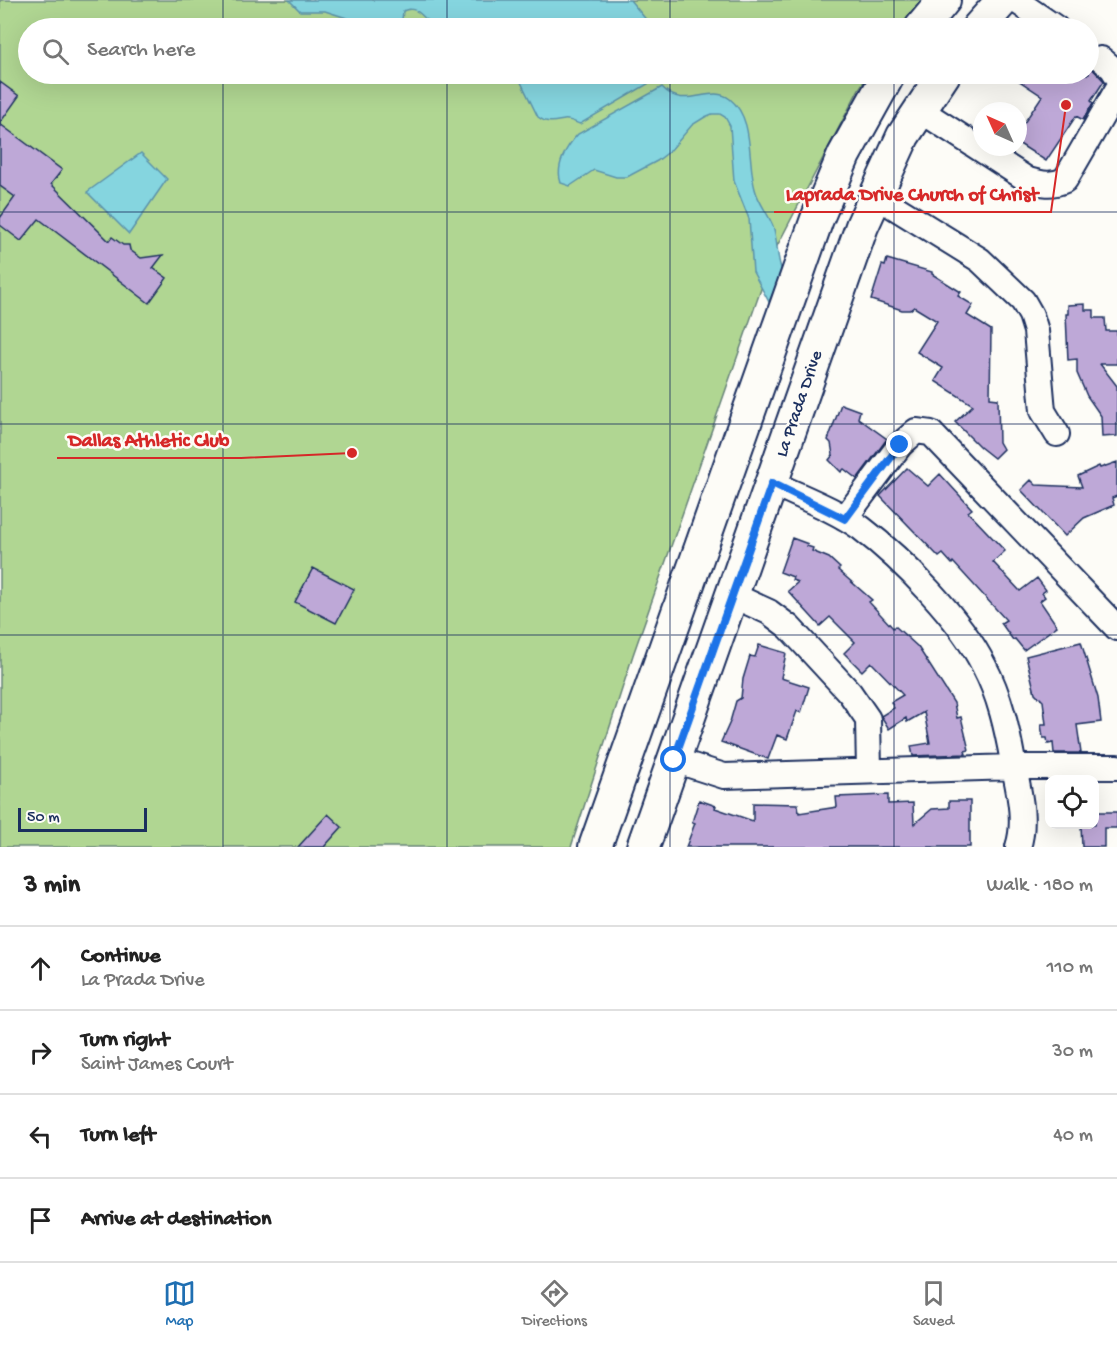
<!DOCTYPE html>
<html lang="en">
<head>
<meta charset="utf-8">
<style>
  body { margin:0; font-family:"Gochi Hand",sans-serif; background:#f2f2f2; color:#222 }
  .controls { position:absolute; right:18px; bottom:18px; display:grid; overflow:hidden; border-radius:12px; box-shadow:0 6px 24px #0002 }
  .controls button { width:54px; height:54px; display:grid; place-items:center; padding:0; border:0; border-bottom:2px solid #e0e0e0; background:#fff; color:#222; font:30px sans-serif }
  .compass { position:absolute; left:973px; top:102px; width:54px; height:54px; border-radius:50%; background:#fff; box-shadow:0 6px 24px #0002; rotate:315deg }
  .scale { position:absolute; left:18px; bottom:15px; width:129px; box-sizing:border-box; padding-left:6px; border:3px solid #1b2f5e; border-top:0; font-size:16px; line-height:21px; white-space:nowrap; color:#1b2f5e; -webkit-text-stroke:4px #fdfcf7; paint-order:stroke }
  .stop { position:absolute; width:18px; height:18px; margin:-14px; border:4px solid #1a73e8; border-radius:50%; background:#fff }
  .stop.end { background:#1a73e8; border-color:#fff; box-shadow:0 2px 6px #0008 }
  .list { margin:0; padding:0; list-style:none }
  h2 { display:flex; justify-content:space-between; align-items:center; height:78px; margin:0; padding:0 24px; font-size:26px }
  h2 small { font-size:20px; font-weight:400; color:#767676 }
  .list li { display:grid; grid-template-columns:39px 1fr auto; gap:18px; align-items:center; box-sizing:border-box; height:84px; padding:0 24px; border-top:2px solid #e0e0e0 }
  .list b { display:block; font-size:22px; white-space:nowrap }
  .list p { margin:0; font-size:20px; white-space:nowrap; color:#767676 }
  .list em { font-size:20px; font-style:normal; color:#767676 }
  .icon { flex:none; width:33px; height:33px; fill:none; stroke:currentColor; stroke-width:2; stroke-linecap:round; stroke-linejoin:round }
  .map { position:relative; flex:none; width:1117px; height:847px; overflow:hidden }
  .search { position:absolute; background:#fff; box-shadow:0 6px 24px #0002; left:18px; right:18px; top:18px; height:66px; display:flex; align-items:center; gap:15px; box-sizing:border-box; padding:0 21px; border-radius:33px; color:#767676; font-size:22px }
  .sheet { height:414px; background:#fff }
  nav { display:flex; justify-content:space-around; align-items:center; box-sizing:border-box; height:84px; border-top:2px solid #e0e0e0; background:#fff; font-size:16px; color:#767676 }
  nav a { display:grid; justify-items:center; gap:3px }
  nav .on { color:#1f6fb2 }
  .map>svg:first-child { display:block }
  .green { fill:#b0d692; stroke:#668278; stroke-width:1.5 }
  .water { fill:#85d5df; stroke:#5b93ab; stroke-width:1.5 }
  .building { fill:#bea8d7; stroke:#1b2f5e; stroke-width:1.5 }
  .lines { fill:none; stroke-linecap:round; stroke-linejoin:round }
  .minor-casing { stroke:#1b2f5e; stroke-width:28 }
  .major-casing { stroke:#1b2f5e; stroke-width:36 }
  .minor { stroke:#fdfcf7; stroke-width:24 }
  .major { stroke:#fdfcf7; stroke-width:32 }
  .route { stroke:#1a73e8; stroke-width:8 }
  .grid { fill:none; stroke:#1b2f5e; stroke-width:1.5; stroke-opacity:0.55 }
  .labels { text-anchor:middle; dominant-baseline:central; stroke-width:5; stroke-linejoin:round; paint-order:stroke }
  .street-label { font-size:18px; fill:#1b2f5e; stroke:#fdfcf7 }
  .leader { fill:none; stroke:#d62828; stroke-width:2 }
  .callout-dot { fill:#d62828; stroke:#fdfcf7; stroke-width:2 }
  .callout-label { font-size:20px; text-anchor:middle; font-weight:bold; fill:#d62828; stroke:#fdfcf7; stroke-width:5; stroke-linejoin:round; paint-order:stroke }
</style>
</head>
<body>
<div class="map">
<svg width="1117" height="847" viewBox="0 0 1117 847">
  <rect width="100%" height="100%" fill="#fdfcf7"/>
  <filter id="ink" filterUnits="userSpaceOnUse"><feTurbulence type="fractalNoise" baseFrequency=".0167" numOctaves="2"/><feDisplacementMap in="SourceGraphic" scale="12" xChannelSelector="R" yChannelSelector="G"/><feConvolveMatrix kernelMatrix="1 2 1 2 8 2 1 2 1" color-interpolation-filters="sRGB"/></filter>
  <g filter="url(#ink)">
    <!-- green -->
    <path class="green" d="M 0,0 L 922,0 L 901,28 L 28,28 L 28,74 L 869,74 L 859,89 L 774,252 L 633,655 L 571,847 L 0,847 Z"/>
    <!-- water -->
    <path class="water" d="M 289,0 L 630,0 L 653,28 L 435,28 C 424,20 418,4 403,11 L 402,20 L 396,28 L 361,27 L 353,20 L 325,11 L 300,11 Z
      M 517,74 L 657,74 L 658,78 L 580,124 C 574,122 569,119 564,120 C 553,122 547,124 538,117 Z
      M 662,87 C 685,112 710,83 730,99 C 755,119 747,161 755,189 C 758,202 768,213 773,226 C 778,240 776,256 782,271 L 769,302 L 753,272 L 749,219 L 734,181 L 730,126 L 725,117 L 720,114 L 712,114 L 705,117 L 692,125 L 670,151 L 657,161 L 627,177 L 616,177 L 594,170 L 570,186 L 561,183 C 555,166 566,147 578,134 Z
      M 141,153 L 167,179 L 129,234 L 87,192 Z"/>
    <!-- building -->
    <path class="building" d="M 1089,65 L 1104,81 L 1091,101 L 1093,103 L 1083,120 L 1076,116 L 1046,161 L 1018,143 L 1018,132 L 1042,96 L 1009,74 L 1089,74 Z
      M 0,82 L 19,96 L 0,123 Z
      M 0,124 L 62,170 L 51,184 L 109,241 L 112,237 L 123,245 L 129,245 L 130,250 L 141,258 L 163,255 L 153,268 L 167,278 L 149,303 L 39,219 L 21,241 L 0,225 L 0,218 L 15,197 L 0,186 Z
      M 887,259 L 932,272 L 932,274 L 961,292 L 958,296 L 973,305 L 967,315 L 991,330 L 990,398 L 998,399 L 999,442 L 1003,449 L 994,458 L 980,447 L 955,422 L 973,405 L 935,381 L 943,368 L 917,352 L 937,321 L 914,307 L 910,310 L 902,310 L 871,300 L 882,265 L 885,266 Z
      M 1085,304 L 1085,310 L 1094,310 L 1094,318 L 1105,318 L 1106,331 L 1117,331 L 1117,364 L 1100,364 L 1117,386 L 1117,436 L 1102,437 L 1101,416 L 1087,396 L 1077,373 L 1077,359 L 1068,360 L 1066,314 L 1068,314 L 1068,305 Z
      M 841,404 L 860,411 L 858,418 L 887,439 L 857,479 L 844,469 L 841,472 L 829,460 L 833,455 L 831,443 L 828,440 Z
      M 1117,462 L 1117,496 L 1112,498 L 1114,505 L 1084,518 L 1065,536 L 1021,490 L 1031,480 L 1036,485 L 1082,487 L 1078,476 L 1099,466 L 1100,468 Z
      M 907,468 L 928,486 L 940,474 L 972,509 L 968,512 L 1005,551 L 993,562 L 1020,591 L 1037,578 L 1046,590 L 1042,593 L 1045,597 L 1040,601 L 1057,626 L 1024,650 L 1015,639 L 1013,640 L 1001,623 L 1006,620 L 953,562 L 952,564 L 943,554 L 939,557 L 880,496 Z
      M 792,538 L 808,544 L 807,546 L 813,548 L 812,551 L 829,558 L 840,568 L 838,570 L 872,600 L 869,602 L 893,628 L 895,626 L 918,647 L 954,703 L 957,718 L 961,717 L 969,750 L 965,751 L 966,754 L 913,756 L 911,746 L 930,743 L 924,712 L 907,722 L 906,718 L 889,729 L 881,716 L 894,708 L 891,702 L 903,695 L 871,662 L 862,671 L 844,653 L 855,642 L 830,617 L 820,626 L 788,591 L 798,582 L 792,580 L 793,577 L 780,572 Z
      M 313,568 L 354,589 L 336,623 L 295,602 Z
      M 1081,642 L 1098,698 L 1101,722 L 1077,725 L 1081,753 L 1054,753 L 1053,743 L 1048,744 L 1047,738 L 1043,738 L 1041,724 L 1046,724 L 1043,701 L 1035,693 L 1026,656 Z
      M 759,645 L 786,653 L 781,678 L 809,687 L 801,713 L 797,711 L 787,739 L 777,735 L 768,759 L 721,742 L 730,722 L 736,701 L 741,698 L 743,679 L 750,656 L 755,657 Z
      M 888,795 L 888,804 L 913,803 L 914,824 L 932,809 L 949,808 L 949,801 L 970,801 L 970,847 L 686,847 L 695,823 L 692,822 L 699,800 L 716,806 L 715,808 L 753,821 L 753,803 L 798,804 L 799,813 L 837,807 L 836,797 Z
      M 1095,812 L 1117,812 L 1117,828 L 1104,828 L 1104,847 L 1082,847 L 1081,825 L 1095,825 Z
      M 328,814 L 342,827 L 324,847 L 298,847 Z"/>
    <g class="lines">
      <!-- minor casing -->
      <g class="minor-casing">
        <path id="minor" d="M 1015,0 L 1056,28
          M 1101,59 L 1112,68 L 1117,76
          M 920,110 L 1028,180 C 1042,184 1052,186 1065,180 L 1117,90
          M 875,195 L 980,260 L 1023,301 L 1031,315 L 1036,331 L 1043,411 L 1057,434
          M 772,483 C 801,497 834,509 861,528 C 903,560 961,619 984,666 C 1000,696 1007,729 1013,762 C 1018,788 1027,820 1018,847
          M 845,518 L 900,445 L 916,431 L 931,433 L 1117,628
          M 732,595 L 769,612 L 789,627 L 850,693 L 868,719 L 869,771
          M 674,760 L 724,776 L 1014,767 L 1117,767"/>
      </g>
      <!-- major casing -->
      <g class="major-casing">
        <path id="major" d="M 921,28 L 944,0
          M 978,28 L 1003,0
          M 595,847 L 817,219 L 844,155 L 889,74
          M 643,847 L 862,226 L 903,136 L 944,74"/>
      </g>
      <!-- minor -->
      <use href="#minor" class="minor"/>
      <!-- major -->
      <use href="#major" class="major"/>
    </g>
  </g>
  <g class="lines" filter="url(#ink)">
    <!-- route -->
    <path class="route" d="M 674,760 L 772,483 L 845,519 L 900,445"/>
  </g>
  <!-- grid -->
  <path class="grid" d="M 223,0 L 223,28M 447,0 L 447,28M 670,0 L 670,28M 894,0 L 894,28M 223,74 L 223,847M 447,74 L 447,847M 670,74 L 670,847M 894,74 L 894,847M 0,212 L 1117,212M 0,424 L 1117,424M 0,635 L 1117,635"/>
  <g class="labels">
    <!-- street labels -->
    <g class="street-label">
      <text transform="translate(800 404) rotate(-71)">La Prada Drive</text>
    </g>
  </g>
  <!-- callouts -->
  <path class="leader" d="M1066 105L1051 212H774M352 453L241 458H57"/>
  <g class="callout-dot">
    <circle cx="1066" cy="105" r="6"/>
    <circle cx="352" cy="453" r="6"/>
  </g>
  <g class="callout-label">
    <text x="912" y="200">Laprada Drive Church of Christ</text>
    <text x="149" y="446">Dallas Athletic Club</text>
  </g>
</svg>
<div class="controls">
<button><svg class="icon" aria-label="locate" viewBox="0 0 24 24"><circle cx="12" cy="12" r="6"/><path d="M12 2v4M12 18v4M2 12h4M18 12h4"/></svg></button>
</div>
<svg class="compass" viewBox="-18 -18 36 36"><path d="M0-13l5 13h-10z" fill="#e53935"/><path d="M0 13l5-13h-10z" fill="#767676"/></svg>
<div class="scale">50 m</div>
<div class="stop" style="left:674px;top:760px"></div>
<div class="stop end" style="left:900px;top:445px"></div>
<div class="search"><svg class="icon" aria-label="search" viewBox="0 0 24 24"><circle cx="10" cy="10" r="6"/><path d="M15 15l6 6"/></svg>Search here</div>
</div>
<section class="sheet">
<h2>3 min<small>Walk · 180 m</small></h2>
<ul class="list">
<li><svg class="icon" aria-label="ahead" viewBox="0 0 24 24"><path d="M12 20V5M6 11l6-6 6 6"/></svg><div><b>Continue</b><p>La Prada Drive</p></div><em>110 m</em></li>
<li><svg class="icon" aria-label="right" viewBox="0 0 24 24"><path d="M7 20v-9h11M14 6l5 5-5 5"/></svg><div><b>Turn right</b><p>Saint James Court</p></div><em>30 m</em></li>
<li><svg class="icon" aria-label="left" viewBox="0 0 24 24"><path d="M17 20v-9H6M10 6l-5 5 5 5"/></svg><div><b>Turn left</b></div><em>40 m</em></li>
<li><svg class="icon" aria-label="arrive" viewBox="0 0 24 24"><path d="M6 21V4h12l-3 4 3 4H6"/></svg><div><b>Arrive at destination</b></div></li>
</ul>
</section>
<nav>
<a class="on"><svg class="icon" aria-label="map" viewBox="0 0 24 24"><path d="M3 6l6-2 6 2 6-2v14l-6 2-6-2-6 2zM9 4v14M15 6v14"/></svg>Map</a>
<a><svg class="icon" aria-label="directions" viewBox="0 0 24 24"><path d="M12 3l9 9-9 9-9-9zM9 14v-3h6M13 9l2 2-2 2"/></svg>Directions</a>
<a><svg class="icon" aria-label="saved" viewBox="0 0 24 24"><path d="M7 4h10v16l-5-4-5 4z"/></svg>Saved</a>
</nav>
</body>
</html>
